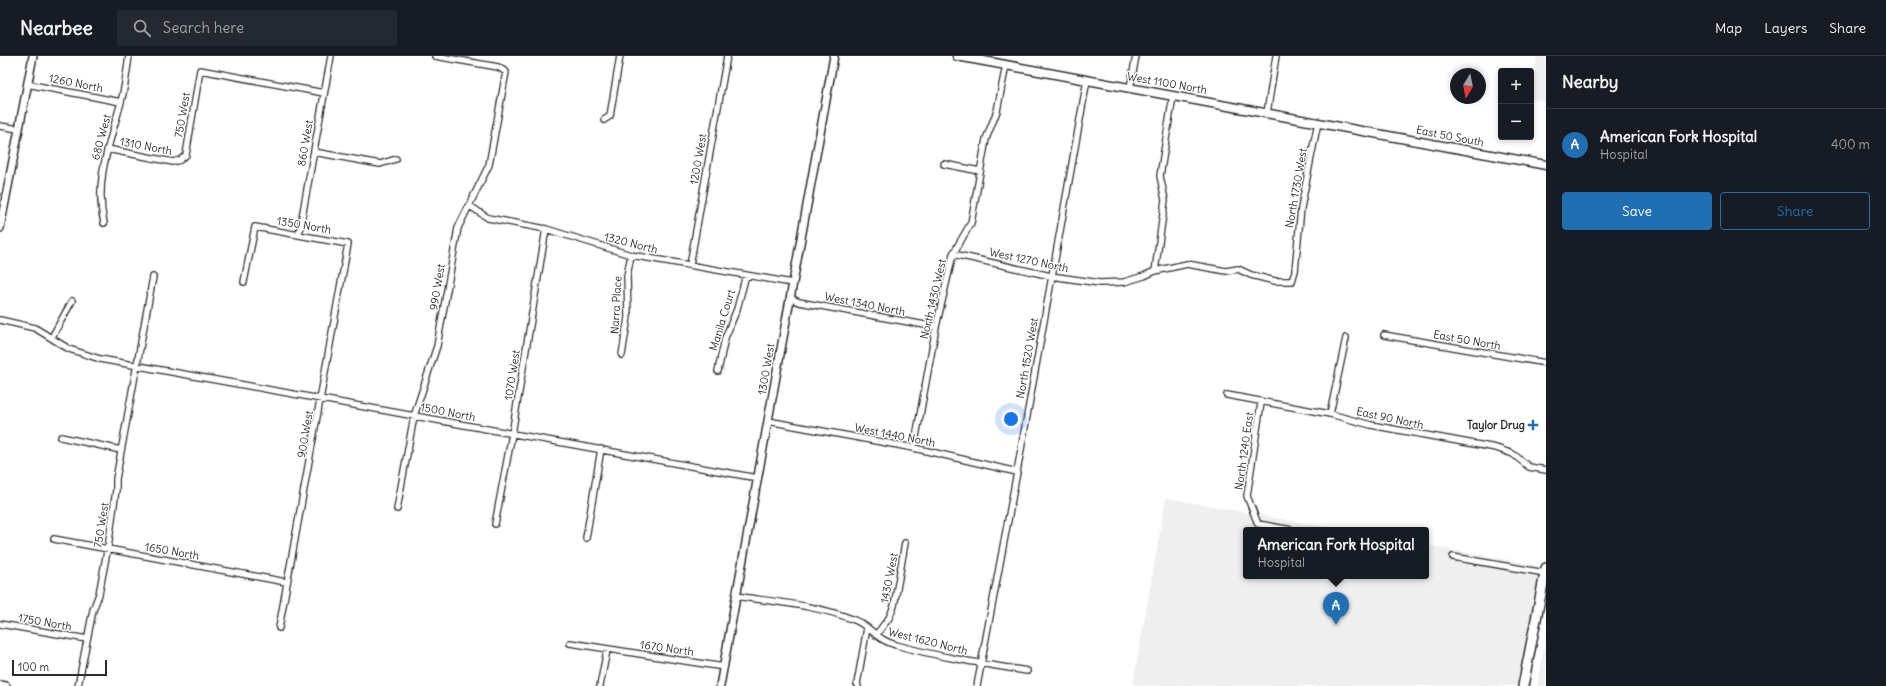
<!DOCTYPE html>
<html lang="en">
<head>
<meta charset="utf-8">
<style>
  body { margin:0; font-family:Delius,sans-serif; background:#242831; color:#f1f3f6 }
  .controls { position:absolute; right:12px; top:12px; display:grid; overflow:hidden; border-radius:4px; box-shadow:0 2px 6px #0003 }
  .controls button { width:36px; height:36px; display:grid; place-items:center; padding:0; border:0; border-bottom:1px solid #363941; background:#171b24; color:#f1f3f6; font:20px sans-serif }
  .compass { position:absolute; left:1450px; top:12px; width:36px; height:36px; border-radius:50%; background:#171b24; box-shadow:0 2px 6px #0003; rotate:190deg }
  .scale { position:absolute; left:12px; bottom:10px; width:95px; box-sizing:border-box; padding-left:4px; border:2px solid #2b2b2b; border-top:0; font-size:11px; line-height:14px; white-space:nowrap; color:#2b2b2b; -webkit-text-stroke:3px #fff; paint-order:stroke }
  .you { position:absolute; left:1011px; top:363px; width:14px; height:14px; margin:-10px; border:3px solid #fff; border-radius:50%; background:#1a73e8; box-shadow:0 0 0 6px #1a73e833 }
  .badge { display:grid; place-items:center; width:26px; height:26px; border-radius:50%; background:#1f6fb2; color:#fff; font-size:13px; font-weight:700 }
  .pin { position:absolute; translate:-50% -33px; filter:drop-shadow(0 1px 2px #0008) }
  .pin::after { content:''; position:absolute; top:21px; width:14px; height:12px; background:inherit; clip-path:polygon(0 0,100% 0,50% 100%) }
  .popup { position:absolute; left:1243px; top:471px; width:186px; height:52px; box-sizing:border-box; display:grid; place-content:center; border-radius:4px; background:#171b24; filter:drop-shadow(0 1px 3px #0005); font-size:13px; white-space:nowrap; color:#9ea1a6 }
  .popup b { font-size:15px; color:#f1f3f6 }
  .popup::after { content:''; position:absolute; left:50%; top:100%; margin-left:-8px; border:8px solid transparent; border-top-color:#171b24 }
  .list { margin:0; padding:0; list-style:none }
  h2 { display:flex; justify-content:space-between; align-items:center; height:52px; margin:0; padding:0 16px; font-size:17px }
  h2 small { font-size:13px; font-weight:400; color:#9ea1a6 }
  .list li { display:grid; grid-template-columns:26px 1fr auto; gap:12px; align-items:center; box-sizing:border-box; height:72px; padding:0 16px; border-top:1px solid #363941 }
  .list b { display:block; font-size:15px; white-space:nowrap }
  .list p { margin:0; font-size:13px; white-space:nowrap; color:#9ea1a6 }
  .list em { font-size:13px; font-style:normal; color:#9ea1a6 }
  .actions { display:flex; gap:8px; padding:12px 16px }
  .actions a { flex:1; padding:9px 0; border:1px solid #1f6fb2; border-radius:4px; text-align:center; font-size:14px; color:#1f6fb2 }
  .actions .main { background:#1f6fb2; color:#fff }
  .icon { flex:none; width:22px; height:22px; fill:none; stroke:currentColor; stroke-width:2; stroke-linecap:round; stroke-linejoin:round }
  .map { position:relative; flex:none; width:1546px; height:630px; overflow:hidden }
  header { display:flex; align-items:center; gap:24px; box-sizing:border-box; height:56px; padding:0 20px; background:#171b24; border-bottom:1px solid #363941 }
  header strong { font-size:19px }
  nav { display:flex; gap:22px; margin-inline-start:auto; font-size:14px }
  .search { width:280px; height:36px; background:#242831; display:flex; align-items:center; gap:10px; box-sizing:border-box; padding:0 14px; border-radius:4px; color:#9ea1a6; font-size:15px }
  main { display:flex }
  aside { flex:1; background:#171b24 }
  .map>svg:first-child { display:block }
  .built { fill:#efefef }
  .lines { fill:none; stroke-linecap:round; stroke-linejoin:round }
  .minor-casing { stroke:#2b2b2b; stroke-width:8 }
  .tertiary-casing { stroke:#2b2b2b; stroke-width:10 }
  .secondary-casing { stroke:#2b2b2b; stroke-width:11 }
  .primary-casing { stroke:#2b2b2b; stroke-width:12 }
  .minor { stroke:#fff; stroke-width:5.5 }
  .tertiary { stroke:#fff; stroke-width:7 }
  .secondary { stroke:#fff; stroke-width:8 }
  .primary { stroke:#fff; stroke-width:9 }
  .poi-dot { fill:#1f6fb2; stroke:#fff; stroke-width:1.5 }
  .labels { text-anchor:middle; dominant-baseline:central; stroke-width:3; stroke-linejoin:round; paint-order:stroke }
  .street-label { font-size:11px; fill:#2b2b2b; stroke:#fff }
  .poi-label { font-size:11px; font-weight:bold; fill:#2b2b2b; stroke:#fff; text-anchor:end }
</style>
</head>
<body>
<header>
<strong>Nearbee</strong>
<div class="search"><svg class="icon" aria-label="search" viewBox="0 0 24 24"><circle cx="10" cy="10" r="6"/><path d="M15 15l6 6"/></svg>Search here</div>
<nav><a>Map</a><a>Layers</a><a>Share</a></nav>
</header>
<main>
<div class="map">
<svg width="1546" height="630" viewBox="0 0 1546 630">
  <rect width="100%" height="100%" fill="#fff"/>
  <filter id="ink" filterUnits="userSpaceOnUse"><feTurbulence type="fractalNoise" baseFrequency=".025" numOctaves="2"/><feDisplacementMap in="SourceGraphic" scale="8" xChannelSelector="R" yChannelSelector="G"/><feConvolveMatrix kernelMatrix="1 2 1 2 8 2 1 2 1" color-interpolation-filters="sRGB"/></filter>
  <g filter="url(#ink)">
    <!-- built -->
    <path class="built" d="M 1537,0 L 1546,0 L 1546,46 L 1531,43 Z
      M 1166,442 L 1342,474 L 1246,474 L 1246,520 L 1426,520 L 1426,489 L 1540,510 L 1518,630 L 1145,630 L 1133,628 Z
      M 1546,580 L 1546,630 L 1537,630 Z"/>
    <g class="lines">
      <!-- minor casing -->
      <g class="minor-casing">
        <path id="minor" d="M 27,28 L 121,46
          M 1130,32 L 1136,0
          M 1267,57 L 1276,0
          M 604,64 L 610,60 L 620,0
          M 0,70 L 19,73
          M 107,93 L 173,106 L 180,104 L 186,99 L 200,14 L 324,37
          M 314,96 L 380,108 L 396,103
          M 944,108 L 980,115
          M 470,150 L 488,162 L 546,173 L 631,199 L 792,227
          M 104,167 C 94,124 110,87 121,46 C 125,31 127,15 129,0
          M 299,178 L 331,0
          M 953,198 L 1051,220 L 1100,227 L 1124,226 L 1144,220 L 1155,215 L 1187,208 L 1226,215 L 1238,213 L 1251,219 L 1275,225 L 1292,225 L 1295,215 L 1301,152 L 1318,66
          M 690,209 L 727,0
          M 1155,215 L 1165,144 L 1160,120 L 1173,40
          M 244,226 L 255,171 L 348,188 L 279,572
          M 790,242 L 799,246 L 936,271
          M 0,264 L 35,272 L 69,293 L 100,303 L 757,422
          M 1384,279 L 1546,307
          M 52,281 L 72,245
          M 622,299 L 628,261 L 627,220 L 631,199
          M 718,315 L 725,282 L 737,253 L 746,219
          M 1227,339 L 1330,358 L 1371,369 L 1496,392 L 1513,398 L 1529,411 L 1546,414
          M 1261,347 L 1247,440 L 1258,468 L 1292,474
          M 1330,358 L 1346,282
          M 768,365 L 914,392 L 1017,416
          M 61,381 L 121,394
          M 914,392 L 936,271 L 953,198 L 971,167 L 986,83 L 997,55 L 1006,9
          M 397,453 L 414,360 L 437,290 L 458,172 L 489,109 L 506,16 L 498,11 L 435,0
          M 495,468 L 512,378 L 546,173
          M 586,482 L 601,393
          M 54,483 L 286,526
          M 1453,501 L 1545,517
          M 736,540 C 774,546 816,549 852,563 C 870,569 876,584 896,589 C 939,601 984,608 1027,615
          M 0,568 L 87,583
          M 876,579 L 889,562 L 894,550 L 905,487
          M 570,587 L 724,611
          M 78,630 L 93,554 L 99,538 L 109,485 L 116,434 L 116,423 L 153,221
          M 600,630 L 607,594
          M 858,630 L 857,628 L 867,572
          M 977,630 L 1017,416 L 1087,24"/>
      </g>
      <!-- tertiary casing -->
      <g class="tertiary-casing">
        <path id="tertiary" d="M 0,172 L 33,0
          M 0,629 L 6,630
          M 720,630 L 834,0"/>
      </g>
      <!-- secondary casing -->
      <g class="secondary-casing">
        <path id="secondary" d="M 957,0 L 1546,109"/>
      </g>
      <!-- primary casing -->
      <g class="primary-casing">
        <path id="primary" d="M 1523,630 L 1546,512"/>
      </g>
      <!-- minor -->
      <use href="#minor" class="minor"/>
      <!-- tertiary -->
      <use href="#tertiary" class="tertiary"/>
      <!-- secondary -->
      <use href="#secondary" class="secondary"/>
      <!-- primary -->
      <use href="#primary" class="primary"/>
    </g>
  </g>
  <!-- markers -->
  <path class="poi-dot" d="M1531 363h4v4h4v4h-4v4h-4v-4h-4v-4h4z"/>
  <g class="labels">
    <!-- street labels -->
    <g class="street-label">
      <text transform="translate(76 27) rotate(11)">1260 North</text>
      <text transform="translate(1167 27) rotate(10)">West 1100 North</text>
      <text transform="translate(182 59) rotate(-80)">750 West</text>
      <text transform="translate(1450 80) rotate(11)">East 50 South</text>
      <text transform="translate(101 81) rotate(-75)">680 West</text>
      <text transform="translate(305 87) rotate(-80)">860 West</text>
      <text transform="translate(146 90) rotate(11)">1310 North</text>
      <text transform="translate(698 103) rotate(-80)">1200 West</text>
      <text transform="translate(1296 132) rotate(-80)">North 1730 West</text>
      <text transform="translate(304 169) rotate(10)">1350 North</text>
      <text transform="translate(631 187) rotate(14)">1320 North</text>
      <text transform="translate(1029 204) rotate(12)">West 1270 North</text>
      <text transform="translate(437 231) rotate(-80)">990 West</text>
      <text transform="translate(933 243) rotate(-77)">North 1430 West</text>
      <text transform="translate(865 248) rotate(11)">West 1340 North</text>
      <text transform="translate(616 249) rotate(-87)">Narra Place</text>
      <text transform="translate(722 264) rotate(-73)">Manila Court</text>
      <text transform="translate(1467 284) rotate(10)">East 50 North</text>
      <text transform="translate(1027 302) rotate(-80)">North 1520 West</text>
      <text transform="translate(766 313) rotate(-80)">1300 West</text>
      <text transform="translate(512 319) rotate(-81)">1070 West</text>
      <text transform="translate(448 356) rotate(11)">1500 North</text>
      <text transform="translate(1390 362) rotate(12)">East 90 North</text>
      <text transform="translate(305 378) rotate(-80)">900 West</text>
      <text transform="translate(895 379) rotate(11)">West 1440 North</text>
      <text transform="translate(1244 395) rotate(-82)">North 1240 East</text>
      <text transform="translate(101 469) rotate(-81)">750 West</text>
      <text transform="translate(172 495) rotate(10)">1650 North</text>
      <text transform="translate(889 522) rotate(-79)">1430 West</text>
      <text transform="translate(45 566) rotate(10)">1750 North</text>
      <text transform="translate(928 585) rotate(14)">West 1620 North</text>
      <text transform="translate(667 592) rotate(8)">1670 North</text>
    </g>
    <!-- poi labels -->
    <g class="poi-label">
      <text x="1525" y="369">Taylor Drug</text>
    </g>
  </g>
</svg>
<div class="controls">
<button>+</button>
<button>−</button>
</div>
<svg class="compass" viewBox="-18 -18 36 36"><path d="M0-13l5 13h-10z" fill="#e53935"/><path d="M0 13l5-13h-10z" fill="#9ea1a6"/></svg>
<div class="scale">100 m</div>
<div class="you"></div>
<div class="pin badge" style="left:1336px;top:569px">A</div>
<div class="popup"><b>American Fork Hospital</b>Hospital</div>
</div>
<aside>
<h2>Nearby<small></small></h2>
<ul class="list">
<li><span class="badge">A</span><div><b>American Fork Hospital</b><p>Hospital</p></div><em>400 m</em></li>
</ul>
<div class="actions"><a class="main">Save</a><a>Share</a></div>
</aside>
</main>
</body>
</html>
